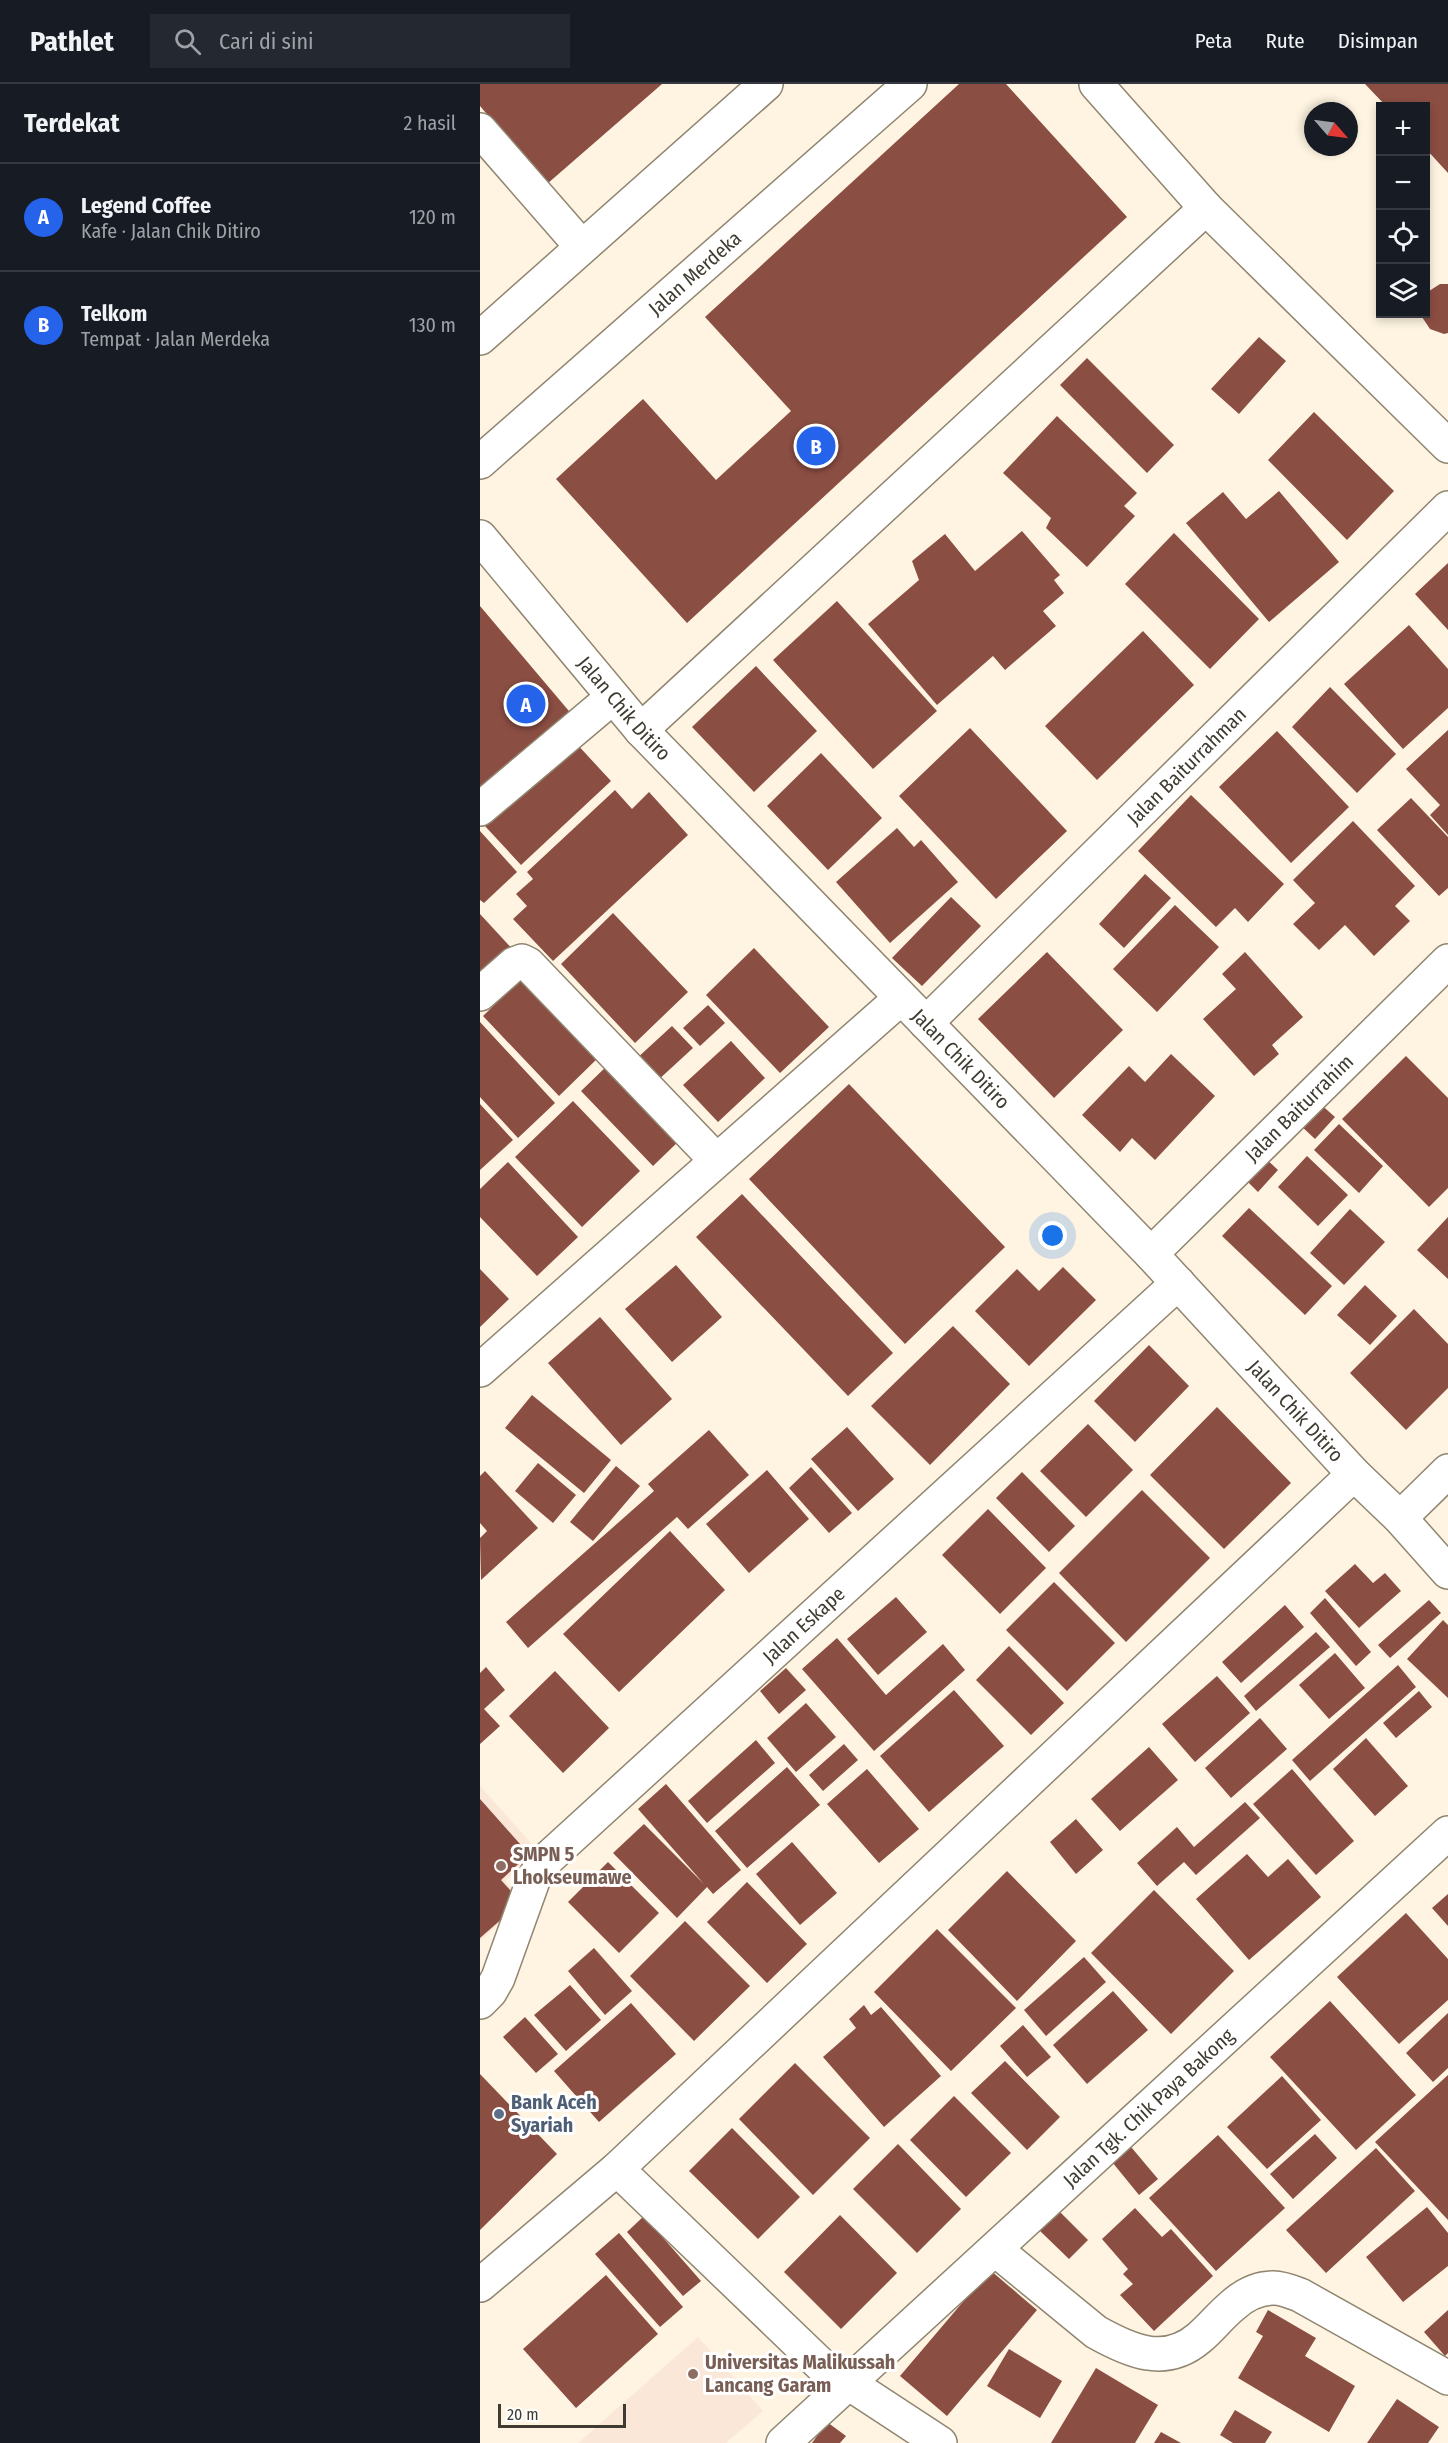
<!DOCTYPE html>
<html lang="id">
<head>
<meta charset="utf-8">
<style>
  body { margin:0; font-family:"Fira Sans Condensed",sans-serif; background:#242831; color:#f1f3f6 }
  .controls { position:absolute; right:18px; top:18px; display:grid; overflow:hidden; border-radius:0px; box-shadow:0 3px 9px #0003 }
  .controls button { width:54px; height:54px; display:grid; place-items:center; padding:0; border:0; border-bottom:2px solid #363941; background:#171b24; color:#f1f3f6; font:30px sans-serif }
  .compass { position:absolute; left:824px; top:18px; width:54px; height:54px; border-radius:50%; background:#171b24; box-shadow:0 3px 9px #0003; rotate:118deg }
  .scale { position:absolute; left:18px; bottom:15px; width:128px; box-sizing:border-box; padding-left:6px; border:3px solid #3f3b31; border-top:0; font-size:16px; line-height:21px; white-space:nowrap; color:#3f3b31; -webkit-text-stroke:4px #fff; paint-order:stroke }
  .you { position:absolute; left:573px; top:1152px; width:21px; height:21px; margin:-15px; border:4px solid #fff; border-radius:50%; background:#1a73e8; box-shadow:0 0 0 9px #1a73e833 }
  .badge { display:grid; place-items:center; width:39px; height:39px; border-radius:50%; background:#2563eb; color:#fff; font-size:20px; font-weight:700 }
  .pin { position:absolute; translate:-50% -50%; border:3px solid #fff; box-shadow:0 2px 6px #0006 }
  .list { margin:0; padding:0; list-style:none }
  h2 { display:flex; justify-content:space-between; align-items:center; height:78px; margin:0; padding:0 24px; font-size:26px }
  h2 small { font-size:20px; font-weight:400; color:#9ea1a6 }
  .list li { display:grid; grid-template-columns:39px 1fr auto; gap:18px; align-items:center; box-sizing:border-box; height:108px; padding:0 24px; border-top:2px solid #363941 }
  .list b { display:block; font-size:22px; white-space:nowrap }
  .list p { margin:0; font-size:20px; white-space:nowrap; color:#9ea1a6 }
  .list em { font-size:20px; font-style:normal; color:#9ea1a6 }
  .icon { flex:none; width:33px; height:33px; fill:none; stroke:currentColor; stroke-width:2; stroke-linecap:round; stroke-linejoin:round }
  .map { position:relative; flex:none; width:968px; height:2359px; overflow:hidden }
  header { display:flex; align-items:center; gap:36px; box-sizing:border-box; height:84px; padding:0 30px; background:#171b24; border-bottom:2px solid #363941 }
  header strong { font-size:28px }
  nav { display:flex; gap:33px; margin-inline-start:auto; font-size:21px }
  .search { width:420px; height:54px; background:#242831; display:flex; align-items:center; gap:15px; box-sizing:border-box; padding:0 21px; border-radius:0px; color:#9ea1a6; font-size:22px }
  main { display:flex }
  aside { flex:1; background:#171b24 }
  .map>svg:first-child { display:block }
  .education { fill:#fbe7d7 }
  .building { fill:#8b4e43 }
  .lines { fill:none; stroke-linecap:round; stroke-linejoin:round }
  .street-casing { stroke:#908570; stroke-width:36 }
  .secondary-casing { stroke:#908570; stroke-width:36 }
  .street { stroke:#fff; stroke-width:33 }
  .secondary { stroke:#fff; stroke-width:33 }
  .education-dot { fill:#8d6e63; stroke:#fff; stroke-width:2 }
  .service-dot { fill:#5c6f8a; stroke:#fff; stroke-width:2 }
  .labels { text-anchor:middle; dominant-baseline:central; stroke-width:6; stroke-linejoin:round; paint-order:stroke }
  .street-label { font-size:20px; fill:#3f3b31; stroke:#fff }
  .education-label { font-size:20px; font-weight:bold; fill:#785e54; stroke:#fff; text-anchor:start }
  .service-label { font-size:20px; font-weight:bold; fill:#4e5e75; stroke:#fff; text-anchor:start }
</style>
</head>
<body>
<header>
<strong>Pathlet</strong>
<div class="search"><svg class="icon" aria-label="search" viewBox="0 0 24 24"><circle cx="10" cy="10" r="6"/><path d="M15 15l6 6"/></svg>Cari di sini</div>
<nav><a>Peta</a><a>Rute</a><a>Disimpan</a></nav>
</header>
<main>
<aside>
<h2>Terdekat<small>2 hasil</small></h2>
<ul class="list">
<li><span class="badge">A</span><div><b>Legend Coffee</b><p>Kafe · Jalan Chik Ditiro</p></div><em>120 m</em></li>
<li><span class="badge">B</span><div><b>Telkom</b><p>Tempat · Jalan Merdeka</p></div><em>130 m</em></li>
</ul>
</aside>
<div class="map">
<svg width="968" height="2359" viewBox="0 0 968 2359">
  <rect width="100%" height="100%" fill="#fef4e1"/>
  <!-- education -->
  <path class="education" d="M 0,1702 L 58,1767 L 25,1797 L 43,1818 L 0,1857 Z
    M 218,2253 L 283,2327 L 246,2359 L 98,2359 Z"/>
  <!-- building -->
  <path class="building" d="M 0,0 L 182,0 L 67,100 L 0,22 Z
    M 479,0 L 526,0 L 647,133 L 207,539 L 76,395 L 163,315 L 236,396 L 311,327 L 225,233 Z
    M 885,0 L 968,0 L 968,89 L 946,65 L 946,22 L 906,22 Z
    M 960,200 L 968,200 L 968,249 L 964,250 L 950,245 L 940,230 L 946,230 L 946,209 Z
    M 779,253 L 806,277 L 759,330 L 731,305 Z
    M 607,274 L 694,361 L 667,389 L 580,301 Z
    M 834,328 L 914,407 L 867,456 L 788,376 Z
    M 577,332 L 657,409 L 644,422 L 655,432 L 607,483 L 566,444 L 571,434 L 523,389 Z
    M 799,407 L 859,478 L 789,538 L 706,439 L 743,408 L 766,435 Z
    M 542,447 L 580,491 L 574,496 L 584,509 L 563,527 L 576,542 L 525,586 L 513,572 L 457,621 L 388,540 L 439,496 L 432,477 L 465,450 L 495,487 Z
    M 694,449 L 779,535 L 730,585 L 645,500 Z
    M 968,479 L 968,546 L 935,510 Z
    M 357,517 L 457,627 L 393,685 L 293,576 Z
    M 0,522 L 94,633 L 0,713 Z
    M 929,541 L 968,585 L 968,624 L 923,665 L 864,600 Z
    M 663,547 L 714,601 L 617,696 L 565,642 Z
    M 276,582 L 337,647 L 274,708 L 212,643 Z
    M 850,603 L 916,670 L 877,709 L 812,643 Z
    M 490,644 L 587,747 L 516,815 L 419,712 Z
    M 968,646 L 968,751 L 950,731 L 960,721 L 926,685 Z
    M 797,647 L 869,723 L 811,779 L 739,703 Z
    M 94,657 L 131,697 L 41,781 L 4,741 Z
    M 341,669 L 402,734 L 348,786 L 287,722 Z
    M 135,706 L 152,725 L 169,708 L 208,751 L 73,877 L 33,835 L 47,822 L 36,810 L 53,795 L 47,788 Z
    M 711,711 L 804,800 L 768,838 L 755,824 L 736,843 L 658,767 Z
    M 931,714 L 968,753 L 968,804 L 959,812 L 897,746 Z
    M 873,737 L 935,802 L 915,822 L 930,837 L 894,872 L 865,841 L 839,866 L 813,840 L 835,819 L 813,796 Z
    M 417,744 L 434,763 L 441,756 L 478,798 L 410,859 L 356,798 Z
    M 0,747 L 37,788 L 4,819 L 0,816 Z
    M 665,790 L 691,814 L 644,864 L 619,840 Z
    M 471,813 L 501,842 L 442,902 L 412,874 Z
    M 695,821 L 739,863 L 677,928 L 633,885 Z
    M 133,829 L 208,908 L 155,959 L 81,880 Z
    M 0,830 L 36,869 L 0,903 Z
    M 274,864 L 349,943 L 300,989 L 226,911 Z
    M 567,868 L 643,946 L 574,1014 L 498,935 Z
    M 765,868 L 823,933 L 792,961 L 799,970 L 774,992 L 723,935 L 756,905 L 742,890 Z
    M 44,892 L 120,972 L 79,1012 L 3,932 Z
    M 228,921 L 245,939 L 220,962 L 203,944 Z
    M 0,938 L 75,1019 L 38,1054 L 0,1013 Z
    M 192,942 L 213,964 L 176,998 L 155,976 Z
    M 251,957 L 285,994 L 238,1038 L 203,1001 Z
    M 691,970 L 735,1012 L 675,1076 L 652,1054 L 640,1068 L 602,1031 L 649,982 L 665,998 Z
    M 926,972 L 968,1014 L 968,1104 L 949,1123 L 862,1035 Z
    M 130,979 L 202,1054 L 173,1082 L 101,1007 Z
    M 369,1000 L 525,1163 L 425,1260 L 269,1095 Z
    M 93,1017 L 160,1087 L 102,1143 L 35,1073 Z
    M 838,1018 L 855,1033 L 835,1055 L 818,1039 Z
    M 0,1020 L 33,1056 L 0,1086 Z
    M 859,1040 L 903,1082 L 879,1109 L 834,1066 Z
    M 827,1072 L 868,1111 L 838,1142 L 798,1103 Z
    M 784,1073 L 798,1086 L 778,1108 L 764,1094 Z
    M 28,1078 L 98,1153 L 57,1192 L 0,1133 L 0,1105 Z
    M 262,1110 L 413,1269 L 368,1312 L 216,1153 Z
    M 769,1124 L 852,1202 L 825,1231 L 742,1152 Z
    M 870,1125 L 905,1158 L 864,1201 L 830,1169 Z
    M 968,1133 L 968,1195 L 937,1166 Z
    M 196,1181 L 242,1233 L 192,1278 L 145,1225 Z
    M 583,1183 L 616,1216 L 549,1282 L 495,1227 L 537,1185 L 559,1207 Z
    M 0,1185 L 29,1215 L 0,1243 Z
    M 885,1201 L 917,1232 L 890,1261 L 857,1231 Z
    M 934,1225 L 968,1260 L 968,1304 L 926,1346 L 870,1289 Z
    M 120,1233 L 192,1315 L 141,1361 L 68,1279 Z
    M 473,1242 L 530,1300 L 450,1381 L 391,1322 Z
    M 669,1261 L 709,1302 L 655,1358 L 614,1317 Z
    M 52,1311 L 131,1376 L 104,1409 L 25,1344 Z
    M 737,1323 L 811,1399 L 744,1465 L 670,1391 Z
    M 608,1340 L 653,1386 L 606,1433 L 560,1387 Z
    M 367,1343 L 414,1395 L 378,1427 L 331,1375 Z
    M 229,1346 L 269,1391 L 208,1445 L 197,1433 L 48,1564 L 26,1538 L 174,1407 L 168,1400 Z
    M 58,1379 L 96,1411 L 73,1439 L 35,1407 Z
    M 136,1382 L 160,1402 L 113,1457 L 90,1438 Z
    M 331,1383 L 372,1429 L 349,1449 L 309,1404 Z
    M 287,1386 L 329,1435 L 269,1489 L 226,1440 Z
    M 5,1387 L 58,1444 L 1,1496 L 0,1454 L 7,1447 L 0,1439 L 0,1392 Z
    M 542,1388 L 595,1442 L 569,1468 L 516,1414 Z
    M 662,1406 L 730,1474 L 646,1558 L 579,1489 Z
    M 508,1425 L 566,1484 L 520,1530 L 462,1471 Z
    M 190,1447 L 245,1506 L 139,1608 L 83,1550 Z
    M 875,1480 L 893,1499 L 905,1489 L 921,1507 L 879,1544 L 845,1507 Z
    M 574,1498 L 635,1559 L 587,1607 L 526,1546 Z
    M 416,1513 L 447,1548 L 398,1591 L 367,1555 Z
    M 845,1514 L 891,1568 L 876,1582 L 830,1529 Z
    M 949,1516 L 961,1529 L 910,1574 L 898,1561 Z
    M 805,1521 L 824,1543 L 761,1599 L 742,1578 Z
    M 963,1536 L 968,1541 L 968,1614 L 927,1575 Z
    M 836,1548 L 850,1563 L 776,1627 L 764,1612 Z
    M 357,1554 L 406,1611 L 463,1560 L 485,1586 L 394,1667 L 322,1585 Z
    M 529,1562 L 584,1619 L 551,1651 L 496,1596 Z
    M 855,1569 L 885,1604 L 849,1635 L 819,1601 Z
    M 918,1581 L 936,1603 L 830,1697 L 812,1676 Z
    M 6,1583 L 25,1606 L 4,1625 L 20,1642 L 0,1660 L 0,1589 Z
    M 306,1584 L 326,1606 L 299,1630 L 280,1607 Z
    M 75,1587 L 129,1644 L 83,1689 L 29,1632 Z
    M 737,1592 L 770,1629 L 715,1678 L 682,1640 Z
    M 474,1606 L 524,1662 L 449,1728 L 400,1672 Z
    M 939,1607 L 952,1623 L 916,1654 L 903,1639 Z
    M 326,1619 L 356,1653 L 316,1688 L 287,1654 Z
    M 780,1634 L 807,1665 L 751,1714 L 725,1684 Z
    M 886,1654 L 928,1702 L 895,1732 L 853,1685 Z
    M 276,1656 L 295,1679 L 227,1739 L 208,1717 Z
    M 364,1660 L 378,1676 L 343,1707 L 329,1691 Z
    M 669,1663 L 698,1696 L 640,1747 L 611,1715 Z
    M 307,1683 L 340,1721 L 267,1784 L 235,1747 Z
    M 387,1685 L 439,1745 L 399,1779 L 347,1720 Z
    M 812,1685 L 874,1757 L 836,1791 L 773,1720 Z
    M 186,1700 L 261,1786 L 233,1810 L 227,1803 L 197,1834 L 133,1769 L 164,1740 L 224,1800 L 158,1725 Z
    M 0,1715 L 49,1770 L 21,1796 L 41,1818 L 0,1854 Z
    M 765,1718 L 780,1734 L 716,1791 L 704,1778 L 677,1802 L 657,1779 L 697,1743 L 714,1763 Z
    M 596,1735 L 623,1766 L 596,1790 L 570,1758 Z
    M 312,1758 L 357,1809 L 320,1841 L 276,1790 Z
    M 767,1770 L 788,1793 L 808,1775 L 841,1813 L 769,1876 L 716,1815 Z
    M 128,1778 L 179,1829 L 139,1869 L 88,1818 Z
    M 527,1787 L 596,1857 L 537,1917 L 468,1846 Z
    M 267,1798 L 327,1860 L 287,1899 L 227,1838 Z
    M 674,1806 L 754,1887 L 691,1950 L 611,1869 Z
    M 968,1810 L 968,1842 L 952,1824 Z
    M 926,1829 L 968,1875 L 968,1916 L 919,1960 L 857,1893 Z
    M 205,1837 L 270,1902 L 214,1957 L 150,1892 Z
    M 457,1845 L 536,1924 L 471,1987 L 394,1908 Z
    M 114,1864 L 152,1907 L 125,1931 L 88,1887 Z
    M 604,1873 L 626,1898 L 566,1952 L 544,1926 Z
    M 90,1901 L 121,1936 L 86,1967 L 54,1931 Z
    M 633,1907 L 668,1946 L 607,2000 L 573,1961 Z
    M 850,1917 L 936,2011 L 876,2066 L 790,1973 Z
    M 151,1919 L 196,1970 L 119,2038 L 74,1987 Z
    M 384,1921 L 391,1931 L 401,1923 L 461,1992 L 404,2043 L 343,1973 L 376,1944 L 369,1935 Z
    M 968,1929 L 968,1984 L 953,1998 L 926,1969 Z
    M 45,1933 L 78,1970 L 56,1989 L 23,1953 Z
    M 543,1941 L 571,1973 L 547,1993 L 520,1962 Z
    M 525,1977 L 580,2033 L 547,2066 L 491,2009 Z
    M 315,1979 L 390,2054 L 333,2111 L 259,2035 Z
    M 0,1990 L 77,2070 L 0,2146 Z
    M 968,1991 L 968,2136 L 895,2058 Z
    M 802,1992 L 841,2036 L 787,2085 L 747,2043 Z
    M 474,2012 L 531,2069 L 486,2113 L 430,2056 Z
    M 252,2044 L 320,2113 L 278,2155 L 209,2087 Z
    M 835,2050 L 857,2074 L 813,2115 L 790,2090 Z
    M 738,2051 L 805,2124 L 736,2187 L 669,2114 Z
    M 646,2057 L 678,2095 L 659,2111 L 628,2073 Z
    M 418,2060 L 481,2125 L 437,2169 L 373,2105 Z
    M 896,2064 L 935,2107 L 846,2189 L 806,2146 Z
    M 947,2123 L 968,2149 L 968,2182 L 923,2218 L 886,2173 Z
    M 655,2124 L 682,2153 L 691,2145 L 733,2192 L 674,2247 L 640,2211 L 653,2200 L 643,2190 L 648,2185 L 622,2155 Z
    M 577,2125 L 608,2156 L 589,2175 L 558,2145 Z
    M 360,2131 L 417,2189 L 361,2245 L 304,2188 Z
    M 164,2132 L 221,2197 L 203,2212 L 147,2148 Z
    M 139,2149 L 203,2223 L 180,2243 L 115,2170 Z
    M 510,2186 L 557,2226 L 467,2332 L 420,2292 Z
    M 126,2191 L 178,2250 L 96,2324 L 43,2265 Z
    M 788,2226 L 836,2254 L 825,2272 L 875,2302 L 849,2348 L 758,2294 L 783,2252 L 776,2248 Z
    M 968,2226 L 968,2269 L 965,2272 L 944,2248 Z
    M 529,2265 L 582,2297 L 560,2334 L 507,2302 Z
    M 616,2284 L 678,2321 L 655,2359 L 571,2359 Z
    M 917,2315 L 959,2343 L 948,2359 L 887,2359 Z
    M 755,2326 L 792,2348 L 785,2359 L 753,2359 L 740,2351 Z
    M 347,2338 L 366,2352 L 360,2359 L 332,2359 Z
    M 681,2348 L 701,2359 L 674,2359 Z"/>
  <g class="lines">
    <!-- street casing -->
    <g class="street-casing">
      <g id="street">
        <path d="M 616,0 L 726,124 L 968,362"/>
        <path d="M 0,46 L 102,163"/>
        <path id="s1" d="M 0,453 L 161,646 L 671,1170 L 874,1390 L 920,1434 L 968,1488"/>
        <path d="M 161,646 L 726,124"/>
        <path d="M 0,725 L 133,613"/>
        <path d="M 0,910 L 34,880 L 42,877 L 48,880 L 236,1076"/>
        <path id="s2" d="M 446,939 L 968,424"/>
        <path id="s3" d="M 671,1170 L 968,877"/>
        <path d="M 0,1286 L 421,914"/>
        <path d="M 920,1434 L 968,1387"/>
        <path id="s4" d="M 0,1918 L 10,1908 L 18,1894 L 54,1794 L 64,1778 L 698,1199"/>
        <path d="M 137,2085 L 341,2281 L 460,2359"/>
        <path d="M 516,2166 L 616,2248 C 650,2267 685,2283 719,2254 C 731,2244 740,2232 752,2222 C 764,2211 777,2204 794,2204 C 802,2204 812,2208 820,2211 L 968,2294"/>
        <path d="M 0,2201 L 137,2085 L 874,1390"/>
        <path id="s5" d="M 303,2359 L 968,1749"/>
      </g>
    </g>
    <!-- secondary casing -->
    <g class="secondary-casing">
      <g id="secondary">
        <path d="M 0,254 L 286,0"/>
        <path id="s6" d="M 0,378 L 430,0"/>
      </g>
    </g>
    <!-- street -->
    <use href="#street" class="street"/>
    <!-- secondary -->
    <use href="#secondary" class="secondary"/>
  </g>
  <!-- markers -->
  <g class="education-dot">
    <circle cx="21" cy="1782" r="6"/>
    <circle cx="213" cy="2290" r="6"/>
  </g>
  <circle class="service-dot" cx="19" cy="2030" r="6"/>
  <g class="labels">
    <!-- street labels -->
    <g class="street-label">
      <text stroke="none"><textPath href="#s6" startOffset="286">Jalan Merdeka</textPath></text>
      <text stroke="none"><textPath href="#s1" startOffset="224">Jalan Chik Ditiro</textPath></text>
      <text stroke="none"><textPath href="#s2" startOffset="366">Jalan Baiturrahman</textPath></text>
      <text stroke="none"><textPath href="#s1" startOffset="710">Jalan Chik Ditiro</textPath></text>
      <text stroke="none"><textPath href="#s3" startOffset="208">Jalan Baiturrahim</textPath></text>
      <text stroke="none"><textPath href="#s1" startOffset="1196">Jalan Chik Ditiro</textPath></text>
      <text stroke="none"><textPath href="#s4" startOffset="507">Jalan Eskape</textPath></text>
      <text stroke="none"><textPath href="#s5" startOffset="496">Jalan Tgk. Chik Paya Bakong</textPath></text>
    </g>
    <!-- education labels -->
    <g class="education-label">
      <text x="33" y="1770">SMPN 5<tspan x="33" dy="23">Lhokseumawe</tspan></text>
      <text x="225" y="2278">Universitas Malikussah<tspan x="225" dy="23">Lancang Garam</tspan></text>
    </g>
    <!-- service labels -->
    <g class="service-label">
      <text x="31" y="2018">Bank Aceh<tspan x="31" dy="23">Syariah</tspan></text>
    </g>
  </g>
</svg>
<div class="controls">
<button>+</button>
<button>−</button>
<button><svg class="icon" aria-label="locate" viewBox="0 0 24 24"><circle cx="12" cy="12" r="6"/><path d="M12 2v4M12 18v4M2 12h4M18 12h4"/></svg></button>
<button><svg class="icon" aria-label="layers" viewBox="0 0 24 24"><path d="M12 4l9 5-9 5-9-5zM3 14l9 5 9-5"/></svg></button>
</div>
<svg class="compass" viewBox="-18 -18 36 36"><path d="M0-13l5 13h-10z" fill="#e53935"/><path d="M0 13l5-13h-10z" fill="#9ea1a6"/></svg>
<div class="scale">20 m</div>
<div class="you"></div>
<div class="pin badge" style="left:46px;top:620px">A</div>
<div class="pin badge" style="left:336px;top:362px">B</div>
</div>
</main>
</body>
</html>
